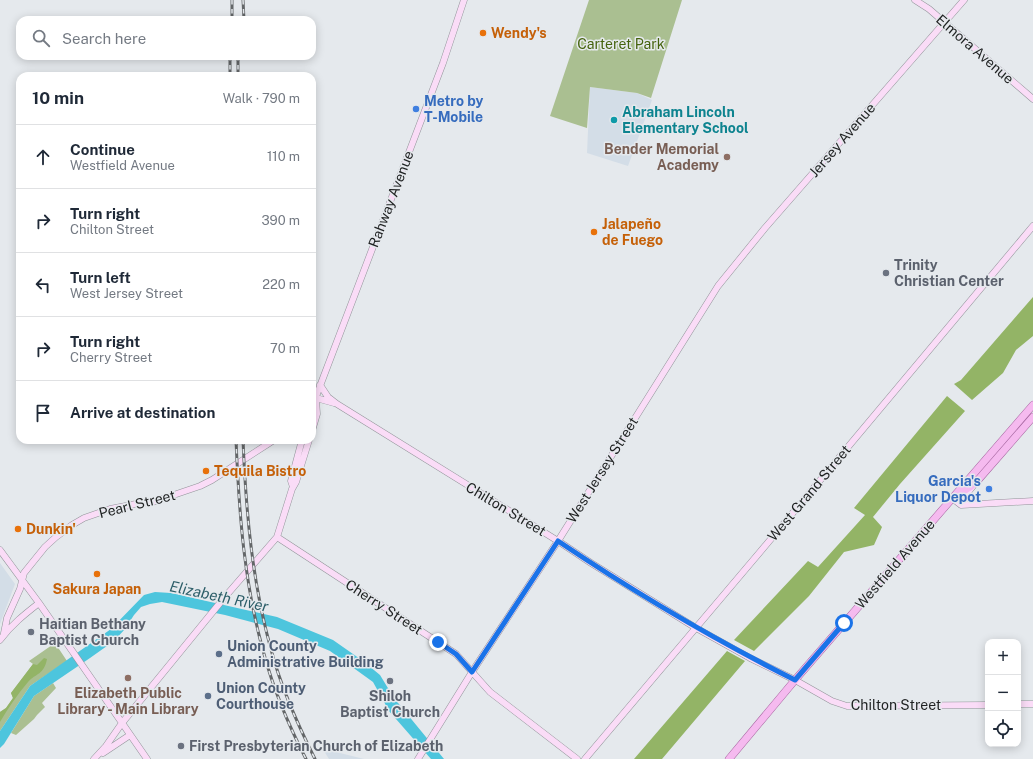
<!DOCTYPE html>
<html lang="en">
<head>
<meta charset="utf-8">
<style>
  body { margin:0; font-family:"Public Sans",sans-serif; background:#f6f6f7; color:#1f2937 }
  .controls { position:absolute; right:12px; bottom:12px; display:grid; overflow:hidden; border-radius:8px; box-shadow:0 2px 10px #0003 }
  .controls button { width:36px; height:36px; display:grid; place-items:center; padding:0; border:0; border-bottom:1px solid #e0e1e3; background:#fff; color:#1f2937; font:20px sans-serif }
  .stop { position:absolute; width:12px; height:12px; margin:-9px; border:3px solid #1a73e8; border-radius:50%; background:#fff }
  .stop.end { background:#1a73e8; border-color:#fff; box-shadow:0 1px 4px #0008 }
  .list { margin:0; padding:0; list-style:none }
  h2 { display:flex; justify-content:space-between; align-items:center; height:52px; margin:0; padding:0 16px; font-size:17px }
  h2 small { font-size:13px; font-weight:400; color:#747a83 }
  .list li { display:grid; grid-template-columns:26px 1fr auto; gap:12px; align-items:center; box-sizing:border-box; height:64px; padding:0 16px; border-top:1px solid #e0e1e3 }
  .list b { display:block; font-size:15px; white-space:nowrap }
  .list p { margin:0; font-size:13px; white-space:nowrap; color:#747a83 }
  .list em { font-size:13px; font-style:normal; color:#747a83 }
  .icon { flex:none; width:22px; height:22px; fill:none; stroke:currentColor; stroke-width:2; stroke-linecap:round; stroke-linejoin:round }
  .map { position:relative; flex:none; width:1033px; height:759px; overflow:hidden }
  .search { position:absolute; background:#fff; box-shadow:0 2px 10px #0003; left:16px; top:16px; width:300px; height:44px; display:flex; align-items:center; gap:10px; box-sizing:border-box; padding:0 14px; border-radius:12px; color:#747a83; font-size:15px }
  .panel { position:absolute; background:#fff; box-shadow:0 2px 10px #0003; left:16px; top:72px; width:300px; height:372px; border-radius:12px }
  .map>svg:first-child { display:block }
  .built { fill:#d3dde7 }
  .green { fill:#aabf91 }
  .forest { fill:#93b466 }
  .water { fill:#4dc5dd }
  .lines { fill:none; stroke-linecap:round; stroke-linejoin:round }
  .secondary-casing { stroke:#919599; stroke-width:7 }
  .primary-casing { stroke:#a667a0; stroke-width:8 }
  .secondary { stroke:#fadcf7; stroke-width:6 }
  .primary { stroke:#f5baef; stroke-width:7 }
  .rail-casing { stroke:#636668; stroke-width:3 }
  .rail { stroke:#e5e9ed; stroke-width:1.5; stroke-dasharray:4.5; stroke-linecap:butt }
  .route { stroke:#1a73e8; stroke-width:5 }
  .food-dot { fill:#e8710a; stroke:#e5e9ed; stroke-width:1.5 }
  .shop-dot { fill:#3f7fe0; stroke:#e5e9ed; stroke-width:1.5 }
  .culture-dot { fill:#0f9aa8; stroke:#e5e9ed; stroke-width:1.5 }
  .education-dot { fill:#8d6e63; stroke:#e5e9ed; stroke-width:1.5 }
  .worship-dot { fill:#6b7280; stroke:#e5e9ed; stroke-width:1.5 }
  .service-dot { fill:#5c6f8a; stroke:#e5e9ed; stroke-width:1.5 }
  .labels { text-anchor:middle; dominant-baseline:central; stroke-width:3; stroke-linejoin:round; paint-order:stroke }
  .food-label { font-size:14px; font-weight:bold; fill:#c56008; stroke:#e5e9ed; text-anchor:start }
  .park-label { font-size:14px; fill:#45630e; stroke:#e5e9ed }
  .street-label { font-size:14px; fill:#1f2122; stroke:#e5e9ed }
  .shop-label { font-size:14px; font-weight:bold; fill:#366cbe; stroke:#e5e9ed; text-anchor:start }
  .culture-label { font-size:14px; font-weight:bold; fill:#0d838f; stroke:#e5e9ed; text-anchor:start }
  .education-label { font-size:14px; font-weight:bold; fill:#785e54; stroke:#e5e9ed; text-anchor:end }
  .worship-label { font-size:14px; font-weight:bold; fill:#5b616d; stroke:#e5e9ed; text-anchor:start }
  .service-label { font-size:14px; font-weight:bold; fill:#4e5e75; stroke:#e5e9ed; text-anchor:start }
  .water-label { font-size:15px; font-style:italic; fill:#2d5e69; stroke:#e5e9ed }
</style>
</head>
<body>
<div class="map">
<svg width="1033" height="759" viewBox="0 0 1033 759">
  <rect width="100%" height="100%" fill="#e5e9ed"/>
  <!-- built -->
  <path class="built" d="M 590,87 L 637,93 L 652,100 L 628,166 L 587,153 Z
    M 0,563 L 15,584 L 0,624 Z
    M 329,749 L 340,753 L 364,759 L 329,759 L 324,751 Z"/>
  <!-- green -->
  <path class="green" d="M 589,0 L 682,0 L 651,98 L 637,93 L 590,87 L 587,128 L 550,116 Z
    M 55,643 L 67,661 L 30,686 L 0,731 L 0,712 L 6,708 L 13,698 L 11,693 L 33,664 L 29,661 Z
    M 53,683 L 56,688 L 42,703 L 45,707 L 37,715 L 34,719 L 16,735 L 11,733 L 34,696 Z"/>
  <!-- forest -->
  <path class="forest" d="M 1033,297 L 1033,336 L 1016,350 L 1003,373 L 972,400 L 954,384 L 961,380 Z
    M 947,396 L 965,411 L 900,484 L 873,517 L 882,527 L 874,545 L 844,552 L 809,596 L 754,651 L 734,640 L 808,561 L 818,567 L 865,515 L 854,508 Z
    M 727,651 L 745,661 L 662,759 L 634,759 Z
    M 44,658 L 47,659 C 44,675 36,673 28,682 C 17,695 8,708 0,722 L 0,712 L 6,708 L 13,698 L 11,693 L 33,664 L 37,665 Z"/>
  <!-- water -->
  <path class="water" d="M 155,592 L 171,593 L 277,617 L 333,640 L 363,661 L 380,675 L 394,698 L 444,759 L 431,759 L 389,711 L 373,682 L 330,651 L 278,629 L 225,615 L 162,602 L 150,604 L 141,607 L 134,615 L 125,629 L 114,641 L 90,658 L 34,696 L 4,744 L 0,748 L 0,731 L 30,686 L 111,629 L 144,595 Z"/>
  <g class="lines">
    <!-- secondary casing -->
    <g class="secondary-casing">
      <path id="secondary" d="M 915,0 L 929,9 L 1033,99
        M 320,385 L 328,397 L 337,404 L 558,541 L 591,563 L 696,628 L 750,658 L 795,680 L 832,701 L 847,706 L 988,705
        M 316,398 L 334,403
        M 312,407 L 443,63 L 464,0
        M 312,431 L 317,414 L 316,400
        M 293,487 L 291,481 L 302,440
        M 952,498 L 961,505 L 1033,501
        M 961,505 L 964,497 L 973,486
        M 277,537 L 456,654 L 490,692 L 577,759
        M 0,550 L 39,603 L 147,759
        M 4,633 L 7,618 L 20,589 L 24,573 L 45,547 L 56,537 L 72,525 L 84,518 L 110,509 L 141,503 L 153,502 L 200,486 L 212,480 L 274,440
        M 0,640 C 11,625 25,614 39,603
        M 1018,704 L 1033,704
        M 103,753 L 130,735
        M 94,759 L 106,746 L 122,723 L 224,598 L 277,537 L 292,489 L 296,482 L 309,440
        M 418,759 L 472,672 L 558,541 L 718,286 L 765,228 L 964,0
        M 585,759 L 760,552 L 1033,226"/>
    </g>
    <!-- primary casing -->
    <g class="primary-casing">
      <path id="primary" d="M 957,495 L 970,487 L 978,480 L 1033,417
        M 729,759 L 795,680 L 1033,405"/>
    </g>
    <!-- secondary -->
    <use href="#secondary" class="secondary"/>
    <!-- primary -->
    <use href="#primary" class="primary"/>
    <!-- rail casing -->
    <g class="rail-casing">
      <path id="rail" d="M 232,0 L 232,20
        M 243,0 L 244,20
        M 230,56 L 230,76
        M 238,56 L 238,76
        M 236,440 C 239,512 244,584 264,654 C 274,691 289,726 306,759
        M 243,440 C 246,512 252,583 272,653 C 282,690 298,725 315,759"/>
    </g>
    <!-- rail -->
    <use href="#rail" class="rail"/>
  </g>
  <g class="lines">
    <!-- route -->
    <path class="route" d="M 438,642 L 456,654 L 472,672 L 558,541 C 634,592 713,639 795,680 L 844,623"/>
  </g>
  <!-- markers -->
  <g class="food-dot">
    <circle cx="483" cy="33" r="4"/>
    <circle cx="594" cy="232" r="4"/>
    <circle cx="206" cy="471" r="4"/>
    <circle cx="18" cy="529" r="4"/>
    <circle cx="97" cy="574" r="4"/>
  </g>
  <g class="shop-dot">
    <circle cx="416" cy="109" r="4"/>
    <circle cx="989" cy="489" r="4"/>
  </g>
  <circle class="culture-dot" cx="614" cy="120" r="4"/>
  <g class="education-dot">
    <circle cx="727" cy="157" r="4"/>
    <circle cx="128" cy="678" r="4"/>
  </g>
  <g class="worship-dot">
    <circle cx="886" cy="273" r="4"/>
    <circle cx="31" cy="632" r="4"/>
    <circle cx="390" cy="681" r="4"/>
    <circle cx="181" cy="746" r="4"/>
  </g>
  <g class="service-dot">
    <circle cx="219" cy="654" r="4"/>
    <circle cx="208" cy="696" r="4"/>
  </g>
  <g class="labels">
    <!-- food labels -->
    <g class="food-label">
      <text x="491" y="33">Wendy's</text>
      <text x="602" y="224">Jalapeño<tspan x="602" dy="16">de Fuego</tspan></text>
      <text x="214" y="471">Tequila Bistro</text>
      <text x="26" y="529">Dunkin'</text>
      <text x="97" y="589" text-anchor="middle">Sakura Japan</text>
    </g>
    <!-- park labels -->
    <g class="park-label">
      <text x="621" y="44">Carteret Park</text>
    </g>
    <!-- street labels -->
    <g class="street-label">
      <text transform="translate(975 49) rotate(41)">Elmora Avenue</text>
      <text transform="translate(842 140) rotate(-49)">Jersey Avenue</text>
      <text transform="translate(391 199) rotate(-69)">Rahway Avenue</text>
      <text transform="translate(602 470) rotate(-58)">West Jersey Street</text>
      <text transform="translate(809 493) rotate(-50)">West Grand Street</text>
      <text transform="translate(137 504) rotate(-14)">Pearl Street</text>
      <text transform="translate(506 509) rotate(31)">Chilton Street</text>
      <text transform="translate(895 564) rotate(-49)">Westfield Avenue</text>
      <text transform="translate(384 607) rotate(33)">Cherry Street</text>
      <text x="896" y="705">Chilton Street</text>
    </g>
    <!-- shop labels -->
    <g class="shop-label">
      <text x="424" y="101">Metro by<tspan x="424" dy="16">T-Mobile</tspan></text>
      <text x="981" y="481" text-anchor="end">Garcia's<tspan x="981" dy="16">Liquor Depot</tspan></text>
    </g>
    <!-- culture labels -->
    <g class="culture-label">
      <text x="622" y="112">Abraham Lincoln<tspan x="622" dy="16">Elementary School</tspan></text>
    </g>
    <!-- education labels -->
    <g class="education-label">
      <text x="719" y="149">Bender Memorial<tspan x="719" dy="16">Academy</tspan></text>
      <text x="128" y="693" text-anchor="middle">Elizabeth Public<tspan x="128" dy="16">Library - Main Library</tspan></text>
    </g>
    <!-- worship labels -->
    <g class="worship-label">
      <text x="894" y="265">Trinity<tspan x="894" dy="16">Christian Center</tspan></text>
      <text x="39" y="624">Haitian Bethany<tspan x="39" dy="16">Baptist Church</tspan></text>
      <text x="390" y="696" text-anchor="middle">Shiloh<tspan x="390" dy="16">Baptist Church</tspan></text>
      <text x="189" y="746">First Presbyterian Church of Elizabeth</text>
    </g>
    <!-- service labels -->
    <g class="service-label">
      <text x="227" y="646">Union County<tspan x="227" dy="16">Administrative Building</tspan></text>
      <text x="216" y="688">Union County<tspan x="216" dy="16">Courthouse</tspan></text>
    </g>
    <!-- water labels -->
    <g class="water-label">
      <text transform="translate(219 596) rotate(12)">Elizabeth River</text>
    </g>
  </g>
</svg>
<div class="controls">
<button>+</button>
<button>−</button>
<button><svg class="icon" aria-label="locate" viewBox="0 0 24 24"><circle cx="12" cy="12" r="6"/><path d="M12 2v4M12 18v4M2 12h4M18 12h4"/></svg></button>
</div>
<div class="stop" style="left:844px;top:623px"></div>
<div class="stop end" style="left:438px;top:642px"></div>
<div class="search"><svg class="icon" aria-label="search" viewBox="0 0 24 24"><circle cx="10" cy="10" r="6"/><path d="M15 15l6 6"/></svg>Search here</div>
<section class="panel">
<h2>10 min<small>Walk · 790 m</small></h2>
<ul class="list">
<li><svg class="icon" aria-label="ahead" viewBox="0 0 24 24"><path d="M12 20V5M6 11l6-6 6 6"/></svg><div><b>Continue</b><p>Westfield Avenue</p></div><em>110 m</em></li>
<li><svg class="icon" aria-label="right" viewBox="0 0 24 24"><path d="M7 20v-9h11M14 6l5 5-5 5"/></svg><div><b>Turn right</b><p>Chilton Street</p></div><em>390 m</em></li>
<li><svg class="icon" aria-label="left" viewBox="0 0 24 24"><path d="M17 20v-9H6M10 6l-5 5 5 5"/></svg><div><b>Turn left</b><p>West Jersey Street</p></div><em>220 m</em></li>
<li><svg class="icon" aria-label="right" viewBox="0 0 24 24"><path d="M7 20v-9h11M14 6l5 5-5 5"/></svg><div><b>Turn right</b><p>Cherry Street</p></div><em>70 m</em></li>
<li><svg class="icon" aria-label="arrive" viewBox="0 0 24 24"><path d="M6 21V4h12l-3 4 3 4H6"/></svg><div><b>Arrive at destination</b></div></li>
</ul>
</section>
</div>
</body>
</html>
